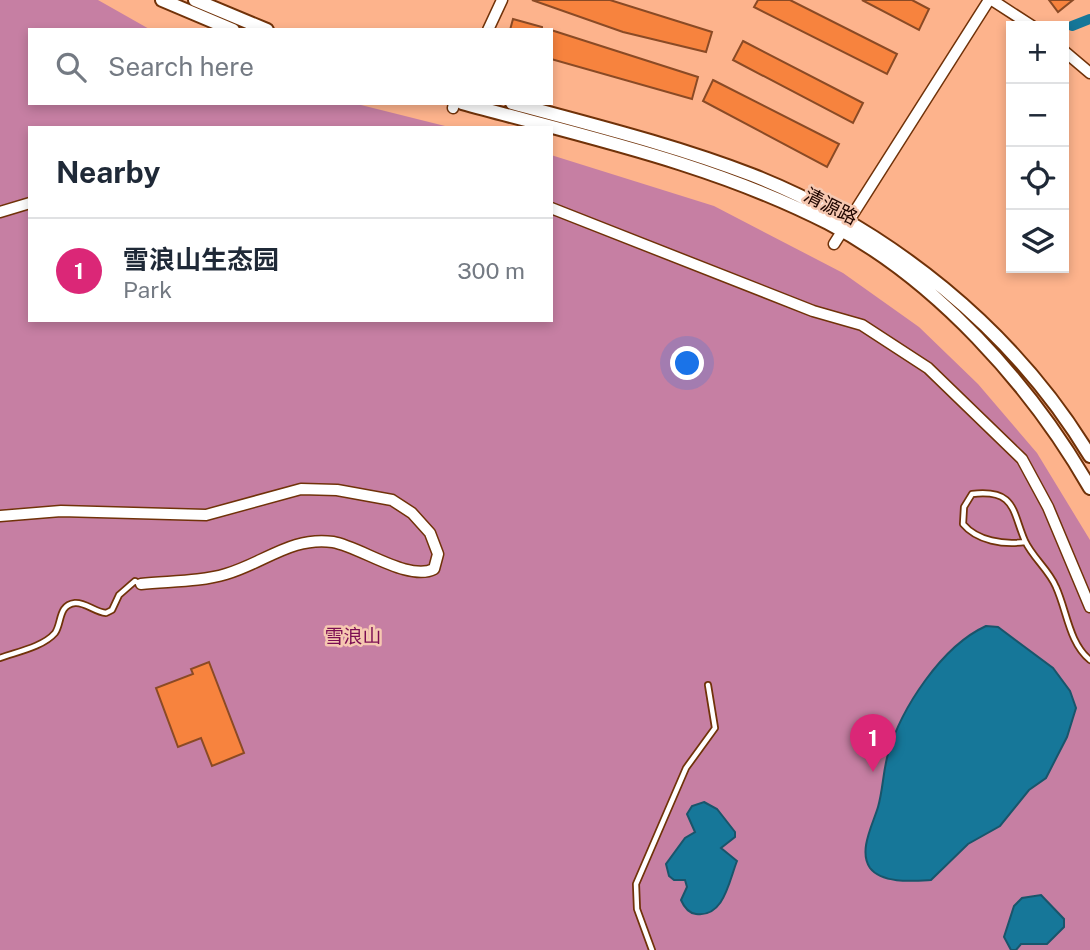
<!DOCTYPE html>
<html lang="en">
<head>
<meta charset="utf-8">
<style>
  body { margin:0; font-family:"Public Sans","Noto Sans SC",sans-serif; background:#f6f6f7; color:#1f2937 }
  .controls { position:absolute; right:21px; top:21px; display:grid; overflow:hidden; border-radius:0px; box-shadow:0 4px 10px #0003 }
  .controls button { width:63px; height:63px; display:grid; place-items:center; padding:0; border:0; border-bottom:2px solid #e0e1e3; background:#fff; color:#1f2937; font:35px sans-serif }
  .you { position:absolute; left:688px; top:364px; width:24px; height:24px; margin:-18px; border:5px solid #fff; border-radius:50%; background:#1a73e8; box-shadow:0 0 0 10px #1a73e833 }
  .badge { display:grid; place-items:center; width:46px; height:46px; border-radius:50%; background:#db2777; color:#fff; font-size:23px; font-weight:700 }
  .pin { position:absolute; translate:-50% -58px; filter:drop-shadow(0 2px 4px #0008) }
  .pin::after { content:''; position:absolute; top:37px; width:24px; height:21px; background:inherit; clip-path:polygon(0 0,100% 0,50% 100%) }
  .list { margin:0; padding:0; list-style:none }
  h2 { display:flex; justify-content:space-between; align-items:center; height:91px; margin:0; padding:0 28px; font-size:30px }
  h2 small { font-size:23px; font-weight:400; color:#747a83 }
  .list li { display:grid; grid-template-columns:46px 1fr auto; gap:21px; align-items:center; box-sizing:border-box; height:105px; padding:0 28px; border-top:2px solid #e0e1e3 }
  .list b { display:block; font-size:26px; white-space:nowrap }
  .list p { margin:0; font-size:23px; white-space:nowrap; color:#747a83 }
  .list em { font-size:23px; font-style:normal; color:#747a83 }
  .icon { flex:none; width:38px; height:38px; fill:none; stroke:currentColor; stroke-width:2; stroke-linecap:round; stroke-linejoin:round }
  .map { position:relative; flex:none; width:1090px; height:950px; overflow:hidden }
  .search { position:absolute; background:#fff; box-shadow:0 4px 10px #0003; left:28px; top:28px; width:525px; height:77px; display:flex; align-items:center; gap:18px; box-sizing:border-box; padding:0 24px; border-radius:0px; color:#747a83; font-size:26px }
  .panel { position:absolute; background:#fff; box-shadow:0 4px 10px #0003; left:28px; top:126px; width:525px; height:196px; border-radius:0px }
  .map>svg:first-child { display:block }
  .green { fill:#c67fa3 }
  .water { fill:#167799; stroke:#19556b; stroke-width:2 }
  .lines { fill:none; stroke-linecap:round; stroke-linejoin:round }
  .canal { stroke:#167799; stroke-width:10 }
  .building { fill:#f7833e; stroke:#8a4a25; stroke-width:2 }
  .service-casing { stroke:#703209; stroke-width:8 }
  .minor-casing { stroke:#703209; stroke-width:13 }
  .tertiary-casing { stroke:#703209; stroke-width:16 }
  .service { stroke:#fff; stroke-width:4.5 }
  .minor { stroke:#fff; stroke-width:10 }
  .tertiary { stroke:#fff; stroke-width:12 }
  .labels { text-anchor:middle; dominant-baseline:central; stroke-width:5; stroke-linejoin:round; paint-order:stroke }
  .street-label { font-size:19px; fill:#1f0600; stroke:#f6c8b1 }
  .park-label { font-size:19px; fill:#7b0d53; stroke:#f6c8b1 }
</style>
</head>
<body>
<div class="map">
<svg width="1090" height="950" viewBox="0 0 1090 950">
  <rect width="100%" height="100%" fill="#fdb38c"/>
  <!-- green -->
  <path class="green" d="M 0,0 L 98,0 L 151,30 L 30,30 L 30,103 L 353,103 L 453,128 L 30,128 L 30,320 L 551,320 L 551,155 L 714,206 L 843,273 L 919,327 L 978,384 L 1037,453 L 1090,540 L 1090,950 L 0,950 Z"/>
  <!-- water -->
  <path class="water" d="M 986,626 L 998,627 L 1053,668 L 1070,691 L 1076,708 L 1067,737 L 1046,778 L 1029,790 L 1000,826 L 968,844 L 931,880 C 914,881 882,884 870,868 C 858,851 873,824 878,807 C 883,790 883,771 888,754 C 901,708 942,646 986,626 Z
    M 704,802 L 717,809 L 735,832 L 735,837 L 721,848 L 737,861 C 729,881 724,918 696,914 C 688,913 684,907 681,900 L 687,887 L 685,880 L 674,880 L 669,876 L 666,864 L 685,838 L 695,832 L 687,814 L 692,806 Z
    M 1041,895 L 1064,919 L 1064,927 L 1047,944 L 1021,944 L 1016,950 L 1011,950 L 1004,937 L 1014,906 L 1022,898 Z"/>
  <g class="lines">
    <!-- canal -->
    <path class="canal" d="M 1072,26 L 1090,19"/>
  </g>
  <!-- building -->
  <path class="building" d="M 532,0 L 610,0 L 712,32 L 706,52 L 623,32 Z
    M 758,0 L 790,0 L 897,54 L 887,74 L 754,7 Z
    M 862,0 L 912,0 L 929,9 L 919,30 Z
    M 1049,0 L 1073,0 L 1058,12 Z
    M 513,19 L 542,27 L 542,30 L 510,30 Z
    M 551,30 L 698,77 L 692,99 L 551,59 Z
    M 743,41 L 863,103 L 853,123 L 733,60 Z
    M 713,80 L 839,144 L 827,167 L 703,101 Z
    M 209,662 L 244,753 L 212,766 L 201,738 L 178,747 L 156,688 L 193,674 L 191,669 Z"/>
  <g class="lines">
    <!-- service casing -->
    <g class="service-casing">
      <path id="service" d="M 1025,542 C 1004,545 977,541 963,524 L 964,507 L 972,494 C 1016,489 1012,511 1025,541 C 1033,558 1049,570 1056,587 C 1067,611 1069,643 1090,660
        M 0,658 C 16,652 43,647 55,633 C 62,623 58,605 75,603 C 85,602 95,612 106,613 L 112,610 L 119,595 L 135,581 L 140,584
        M 652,950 L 637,909 L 636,884 L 686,768 L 715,728 L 708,685"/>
    </g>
    <!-- minor casing -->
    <g class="minor-casing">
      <path id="minor" d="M 992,0 L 1032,26
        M 488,30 L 502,0
        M 1064,51 L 1090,73
        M 453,108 L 454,103
        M 551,208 L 813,311 L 862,325 L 928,368 L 1022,459 L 1048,507 L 1090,607
        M 0,212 L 30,203
        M 834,244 L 989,0
        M 0,516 L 61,511 L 206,515 L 301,489 L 337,490 L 392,500 L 412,513 L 430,533 L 438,554 L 434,569 C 409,582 361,547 333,542 C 292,536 264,563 226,574 C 200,582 168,581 141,584"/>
    </g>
    <!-- tertiary casing -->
    <g class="tertiary-casing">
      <path id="tertiary" d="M 162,0 L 233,30
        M 195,0 L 267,30
        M 462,103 C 586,137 713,164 828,223 C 935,278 1031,385 1090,488
        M 512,103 C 593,125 674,145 752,175 C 889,229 1014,330 1090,456"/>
    </g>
    <!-- service -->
    <use href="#service" class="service"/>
    <!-- minor -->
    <use href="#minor" class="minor"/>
    <!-- tertiary -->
    <use href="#tertiary" class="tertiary"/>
  </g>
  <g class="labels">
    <!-- street labels -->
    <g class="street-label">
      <text transform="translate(831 206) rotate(27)">清源路</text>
    </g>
    <!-- park labels -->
    <g class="park-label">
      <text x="353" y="636">雪浪山</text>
    </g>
  </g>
</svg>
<div class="controls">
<button>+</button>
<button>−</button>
<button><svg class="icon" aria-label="locate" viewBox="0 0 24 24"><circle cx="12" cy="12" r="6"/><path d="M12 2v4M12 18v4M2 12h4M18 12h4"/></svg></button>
<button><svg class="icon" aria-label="layers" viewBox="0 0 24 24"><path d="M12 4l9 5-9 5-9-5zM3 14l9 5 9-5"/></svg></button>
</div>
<div class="you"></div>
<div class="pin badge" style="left:873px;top:772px">1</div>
<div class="search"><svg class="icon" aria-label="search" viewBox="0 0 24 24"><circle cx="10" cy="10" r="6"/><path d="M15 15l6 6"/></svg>Search here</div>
<section class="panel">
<h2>Nearby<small></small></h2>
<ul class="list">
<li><span class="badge">1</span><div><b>雪浪山生态园</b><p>Park</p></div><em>300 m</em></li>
</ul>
</section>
</div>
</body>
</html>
